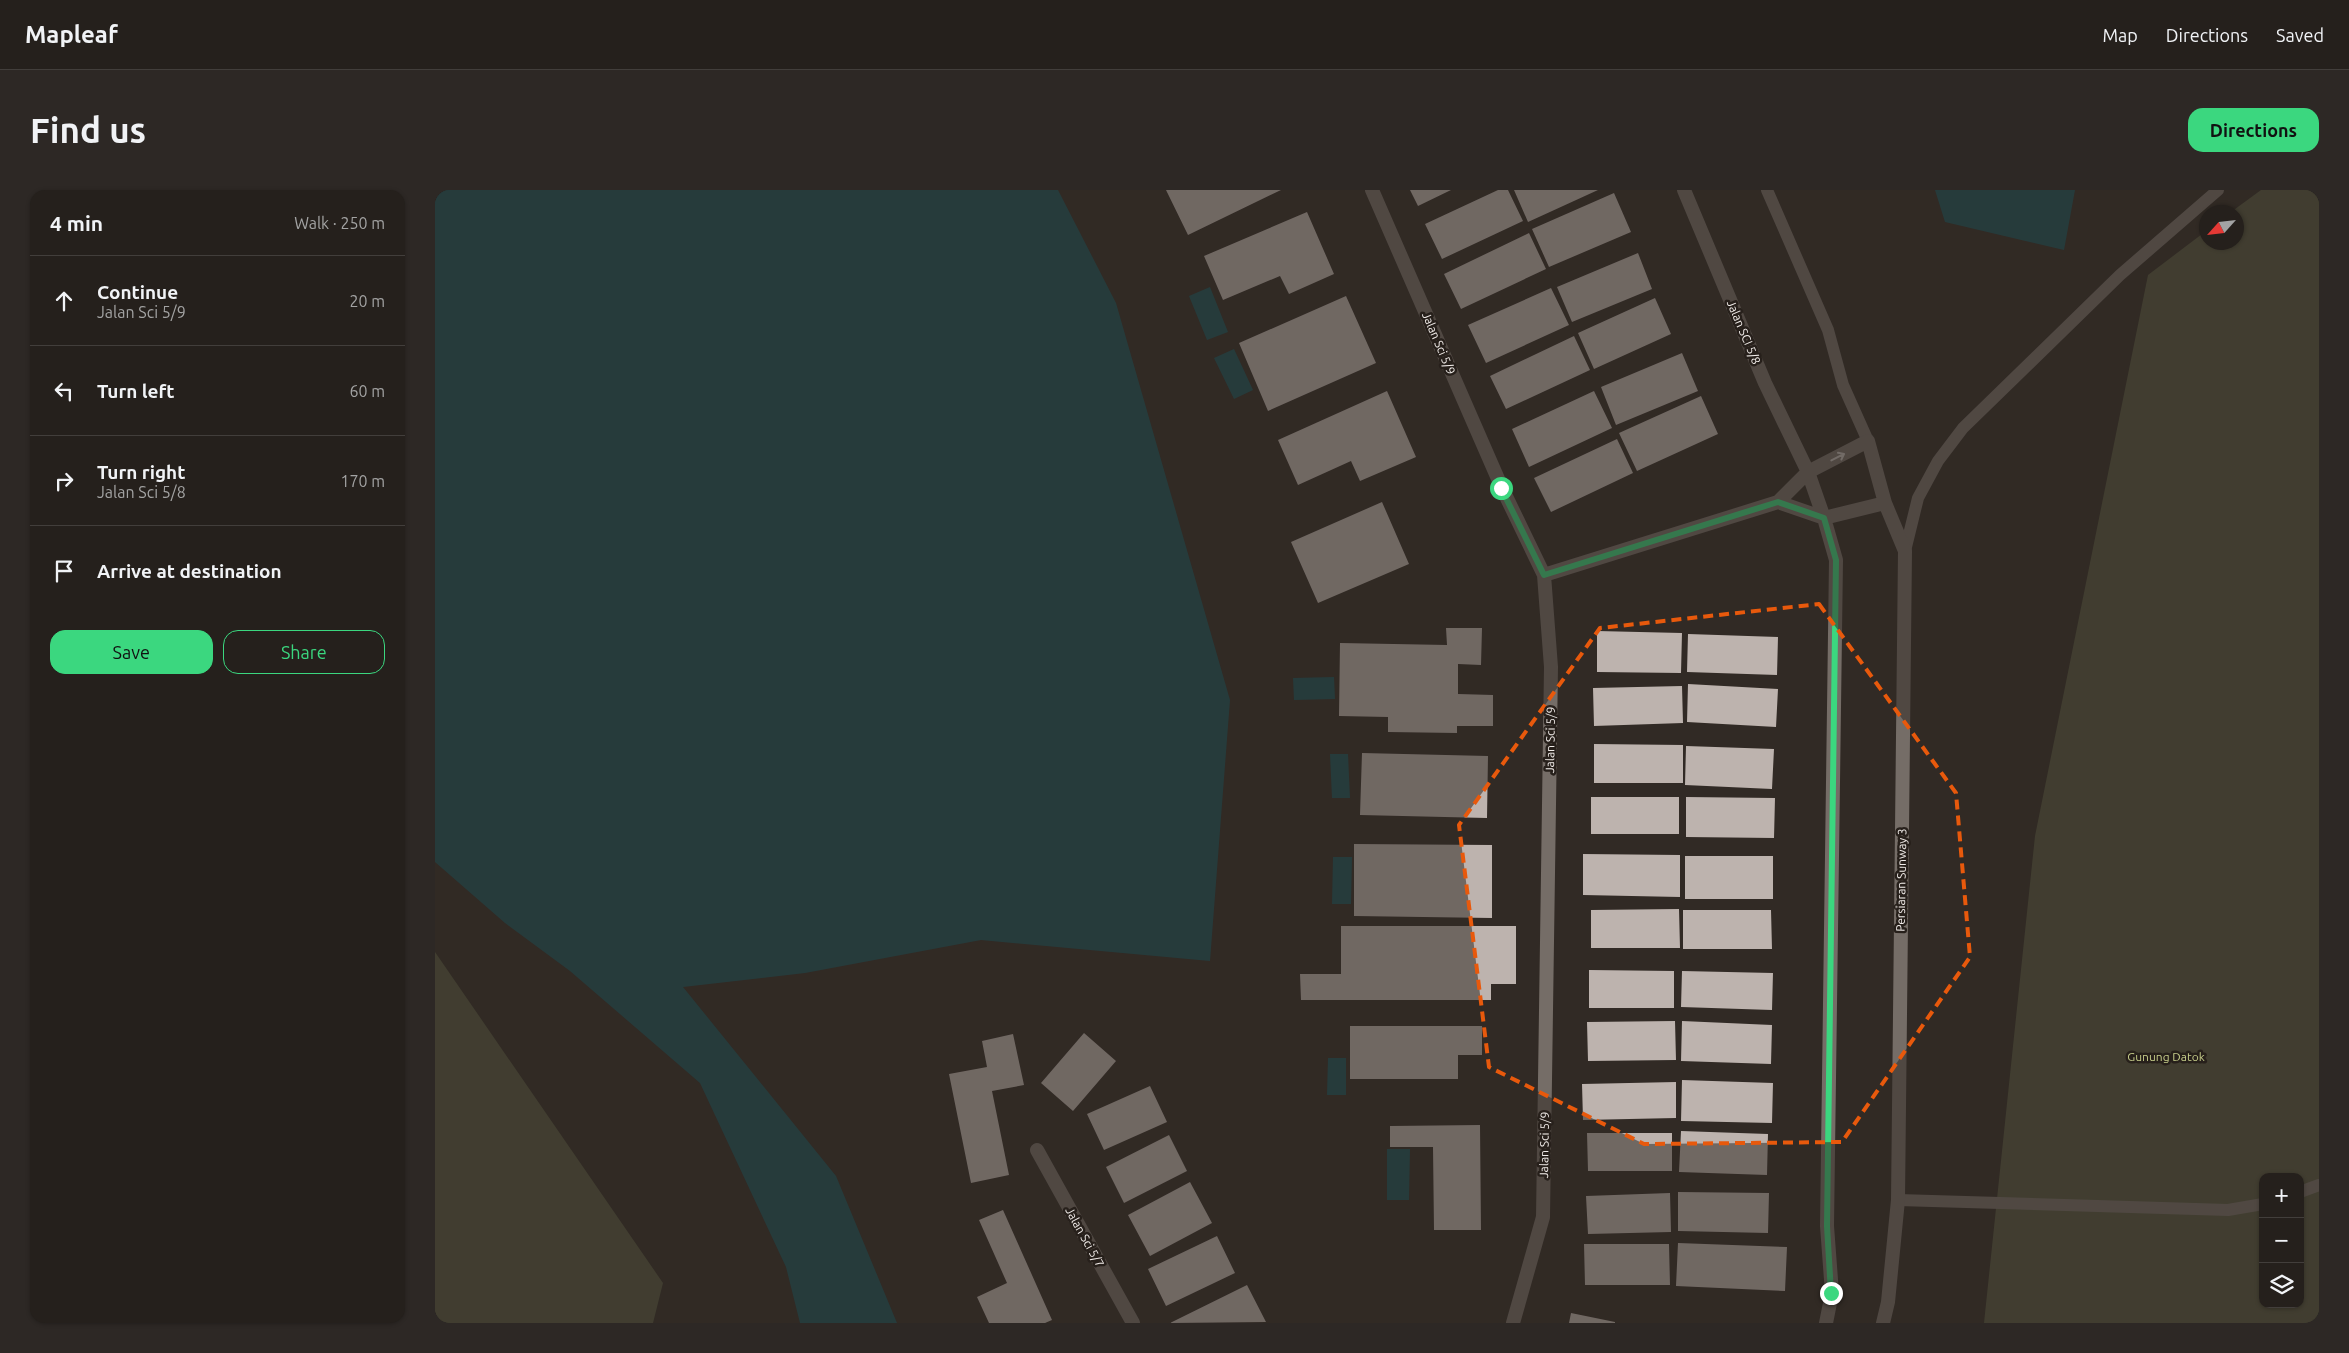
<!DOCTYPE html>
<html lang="en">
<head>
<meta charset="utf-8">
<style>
  body { margin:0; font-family:Ubuntu,sans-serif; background:#2d2825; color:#f1f3f6 }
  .controls { position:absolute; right:15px; bottom:15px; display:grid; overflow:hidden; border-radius:10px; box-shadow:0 1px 4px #0004 }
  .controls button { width:45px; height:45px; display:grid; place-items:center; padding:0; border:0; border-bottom:1px solid #423e3b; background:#25201c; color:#f1f3f6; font:25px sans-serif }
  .compass { position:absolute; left:1764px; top:15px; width:45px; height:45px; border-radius:50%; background:#25201c; box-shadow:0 1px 4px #0004; rotate:243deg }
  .stop { position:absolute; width:15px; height:15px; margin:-11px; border:4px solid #3bd77f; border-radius:50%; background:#fff }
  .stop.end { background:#3bd77f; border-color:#fff; box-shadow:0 1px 5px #0008 }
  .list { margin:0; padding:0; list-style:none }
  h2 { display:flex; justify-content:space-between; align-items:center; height:65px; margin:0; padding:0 20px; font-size:21px }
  h2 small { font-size:16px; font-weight:400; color:#a3a3a3 }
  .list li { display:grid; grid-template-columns:32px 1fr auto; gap:15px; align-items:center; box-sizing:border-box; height:90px; padding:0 20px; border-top:1px solid #423e3b }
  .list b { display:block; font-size:19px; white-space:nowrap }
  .list p { margin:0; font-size:16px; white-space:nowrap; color:#a3a3a3 }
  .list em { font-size:16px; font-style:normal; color:#a3a3a3 }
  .actions { display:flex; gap:10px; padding:15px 20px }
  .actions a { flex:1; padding:11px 0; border:1px solid #3bd77f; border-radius:15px; text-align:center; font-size:18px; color:#3bd77f }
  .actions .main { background:#3bd77f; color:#111 }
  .icon { flex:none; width:28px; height:28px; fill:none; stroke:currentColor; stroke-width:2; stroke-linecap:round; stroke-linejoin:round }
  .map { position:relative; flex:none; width:1884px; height:1133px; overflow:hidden; border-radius:15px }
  header { display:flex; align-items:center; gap:30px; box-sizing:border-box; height:70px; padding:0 25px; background:#25201c; border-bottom:1px solid #423e3b }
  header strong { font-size:24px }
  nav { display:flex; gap:28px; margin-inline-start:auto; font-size:18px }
  .intro { display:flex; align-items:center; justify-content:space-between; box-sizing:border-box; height:120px; padding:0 30px }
  h1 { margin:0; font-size:35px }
  .button { padding:12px 22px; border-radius:15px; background:#3bd77f; color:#111; font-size:18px; font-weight:700 }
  main { display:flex; gap:30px; padding:0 30px }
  aside { flex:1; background:#25201c; border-radius:15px; box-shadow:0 1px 4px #0004 }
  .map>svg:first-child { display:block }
  .green { fill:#54563e; fill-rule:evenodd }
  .water { fill:#195158 }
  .building { fill:#bdb3ae }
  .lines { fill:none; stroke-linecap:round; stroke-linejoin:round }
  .service { stroke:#756d67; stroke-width:12 }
  .minor { stroke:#756d67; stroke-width:14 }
  .oneway { stroke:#c0bab6 }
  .route { stroke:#3bd77f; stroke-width:6 }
  .marked { fill:none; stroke:#e8590c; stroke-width:4; stroke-dasharray:10 6; stroke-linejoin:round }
  .labels { text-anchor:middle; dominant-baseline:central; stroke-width:5; stroke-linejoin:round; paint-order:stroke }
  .street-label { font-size:12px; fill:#f2edea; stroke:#27201b }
  .park-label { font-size:12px; fill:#c6cd8a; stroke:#27201b }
</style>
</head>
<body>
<header>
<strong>Mapleaf</strong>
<nav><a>Map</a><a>Directions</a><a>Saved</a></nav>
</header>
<div class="intro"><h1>Find us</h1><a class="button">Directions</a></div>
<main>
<aside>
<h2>4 min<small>Walk · 250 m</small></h2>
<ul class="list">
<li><svg class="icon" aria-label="ahead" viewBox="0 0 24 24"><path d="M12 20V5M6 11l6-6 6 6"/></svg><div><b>Continue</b><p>Jalan Sci 5/9</p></div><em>20 m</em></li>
<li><svg class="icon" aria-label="left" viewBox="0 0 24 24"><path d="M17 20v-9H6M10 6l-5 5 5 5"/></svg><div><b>Turn left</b></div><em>60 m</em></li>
<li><svg class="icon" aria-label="right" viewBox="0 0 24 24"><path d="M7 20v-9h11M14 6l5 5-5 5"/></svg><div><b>Turn right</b><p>Jalan Sci 5/8</p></div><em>170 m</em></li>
<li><svg class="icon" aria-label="arrive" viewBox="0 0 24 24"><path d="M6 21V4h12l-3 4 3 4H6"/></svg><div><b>Arrive at destination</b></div></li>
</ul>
<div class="actions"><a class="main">Save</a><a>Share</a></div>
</aside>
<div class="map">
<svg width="1884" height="1133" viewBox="0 0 1884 1133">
  <rect width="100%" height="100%" fill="#312a25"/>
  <!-- green -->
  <path class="green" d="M 1826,0 L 1884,0 L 1884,1133 L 1549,1133 L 1600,646 L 1713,85 L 1771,41 L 1772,52 L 1802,52 L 1802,22 L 1796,22 ZM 1828,987 L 1865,987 L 1865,1114 L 1828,1114 Z
    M 0,762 L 228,1093 L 218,1133 L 0,1133 Z"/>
  <!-- water -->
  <path class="water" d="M 0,0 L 623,0 L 681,113 L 795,510 L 775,771 L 546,750 L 370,783 L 248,797 L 401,986 L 462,1133 L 365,1133 L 351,1077 L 265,893 L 135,781 L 70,733 L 0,672 Z
    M 1500,0 L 1640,0 L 1629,60 L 1510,32 Z
    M 775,97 L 793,142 L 772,150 L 754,106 Z
    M 799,159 L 818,200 L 799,209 L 779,168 Z
    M 899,487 L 900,509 L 859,510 L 858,488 Z
    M 895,564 L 913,564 L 915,608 L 897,608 Z
    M 898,667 L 917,667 L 916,714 L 897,714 Z
    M 893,868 L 911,868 L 911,905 L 892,905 Z
    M 952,959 L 975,959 L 974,1010 L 952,1010 Z"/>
  <!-- building -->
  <path class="building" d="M 731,0 L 846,0 L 753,45 Z
    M 975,0 L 1016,0 L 983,16 Z
    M 1063,0 L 1073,0 L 1088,31 L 1007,69 L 990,34 Z
    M 1079,0 L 1163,0 L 1093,32 Z
    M 1179,3 L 1196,42 L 1114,77 L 1097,39 Z
    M 872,22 L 899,84 L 854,104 L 845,86 L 788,110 L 769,66 Z
    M 1094,43 L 1111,79 L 1026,119 L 1009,84 Z
    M 1203,63 L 1217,99 L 1137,132 L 1122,97 Z
    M 1116,98 L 1134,135 L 1051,173 L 1033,135 Z
    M 911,106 L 941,173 L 833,221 L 804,153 Z
    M 1220,108 L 1236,144 L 1159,179 L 1143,143 Z
    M 1139,146 L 1155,180 L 1071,219 L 1055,186 Z
    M 1247,163 L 1263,201 L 1181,235 L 1166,197 Z
    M 952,201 L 981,267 L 925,291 L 916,271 L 863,295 L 843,250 Z
    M 1159,201 L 1177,238 L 1094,277 L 1077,239 Z
    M 1266,206 L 1283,244 L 1202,281 L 1184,243 Z
    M 1182,249 L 1198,283 L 1116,322 L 1099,288 Z
    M 947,312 L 974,374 L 883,413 L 856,352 Z
    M 1011,438 L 1047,438 L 1046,475 L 1023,474 L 1023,504 L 1058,505 L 1058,536 L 1022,536 L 1022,543 L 953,542 L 953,527 L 904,526 L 905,453 L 1012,455 Z
    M 1162,441 L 1247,443 L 1246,483 L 1162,482 Z
    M 1253,444 L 1343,447 L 1342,485 L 1252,482 Z
    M 1253,494 L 1343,499 L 1341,537 L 1252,532 Z
    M 1247,496 L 1248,533 L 1159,536 L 1158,498 Z
    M 1159,554 L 1248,555 L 1248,593 L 1159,593 Z
    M 1251,556 L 1339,559 L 1337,599 L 1250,595 Z
    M 927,563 L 1053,566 L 1052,628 L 925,625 Z
    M 1156,607 L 1244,607 L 1244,644 L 1156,644 Z
    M 1251,607 L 1340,608 L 1339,648 L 1251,647 Z
    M 919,654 L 1057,655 L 1057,728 L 919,726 Z
    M 1148,664 L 1245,665 L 1245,707 L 1148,705 Z
    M 1250,666 L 1338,666 L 1338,709 L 1250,709 Z
    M 1244,719 L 1245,758 L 1156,758 L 1156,720 Z
    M 1248,720 L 1336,720 L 1337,759 L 1248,759 Z
    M 906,736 L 1081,736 L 1081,794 L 1056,794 L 1056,810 L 866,810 L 865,784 L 906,784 Z
    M 1154,780 L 1239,781 L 1239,818 L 1154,818 Z
    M 1247,781 L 1338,783 L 1337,820 L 1246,817 Z
    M 1240,831 L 1241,870 L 1153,871 L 1152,832 Z
    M 1247,831 L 1337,835 L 1336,874 L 1246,871 Z
    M 915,836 L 1047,836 L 1047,865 L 1023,865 L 1023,889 L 915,889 Z
    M 649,843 L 681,871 L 638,921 L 606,893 Z
    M 578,844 L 589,895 L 557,901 L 574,985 L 536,993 L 514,884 L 552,877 L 547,851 Z
    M 1247,890 L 1338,893 L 1337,933 L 1246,931 Z
    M 1241,892 L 1241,928 L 1148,930 L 1147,894 Z
    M 715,896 L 732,932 L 669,960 L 652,924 Z
    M 1045,935 L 1046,1040 L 999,1040 L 998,957 L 955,957 L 955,936 Z
    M 1246,941 L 1333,944 L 1332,985 L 1244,982 Z
    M 1152,943 L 1237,943 L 1237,981 L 1153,981 Z
    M 734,945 L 752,981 L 689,1013 L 671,977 Z
    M 755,992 L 777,1033 L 715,1066 L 693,1025 Z
    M 1243,1002 L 1334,1003 L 1333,1043 L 1243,1041 Z
    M 1235,1003 L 1236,1042 L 1153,1044 L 1151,1006 Z
    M 568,1020 L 617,1130 L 610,1133 L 554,1133 L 542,1107 L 572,1093 L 544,1030 Z
    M 782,1046 L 800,1083 L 731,1116 L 713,1079 Z
    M 1243,1053 L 1352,1057 L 1350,1101 L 1241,1096 Z
    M 1149,1054 L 1234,1054 L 1235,1095 L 1150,1095 Z
    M 812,1095 L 831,1132 L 735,1133 Z
    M 1136,1123 L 1180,1132 L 1180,1133 L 1134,1133 Z"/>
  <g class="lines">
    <!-- service -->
    <path class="service" d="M 1332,0 L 1393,140 L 1408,195 L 1433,251
      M 1470,361 L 1483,308 L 1503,271 L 1528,238 L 1685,85 L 1783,0
      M 1865,1002 L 1884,995
      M 1463,1010 L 1793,1020 L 1828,1014"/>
    <!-- minor -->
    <path class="minor" d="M 937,0 L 1067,298 L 1109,385 L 1116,477 L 1108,1027 L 1078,1133
      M 1249,0 L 1330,193 L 1373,282 L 1389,328 L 1401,370 L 1392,1036 L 1397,1103 L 1391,1133
      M 1343,312 L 1389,328 L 1450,313
      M 1109,385 L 1343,312 L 1373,282 L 1433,251 L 1450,313 L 1470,361 L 1463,1010 L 1453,1112 L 1448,1133
      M 602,960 L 698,1133"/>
  </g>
  <!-- one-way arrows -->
  <defs><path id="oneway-shaft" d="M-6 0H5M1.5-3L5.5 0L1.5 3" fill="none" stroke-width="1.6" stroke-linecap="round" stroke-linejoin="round" transform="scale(1.25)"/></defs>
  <use class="oneway" href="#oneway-shaft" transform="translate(1403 267) rotate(-27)"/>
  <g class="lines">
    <!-- route -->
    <path class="route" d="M 1066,298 L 1109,385 L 1343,312 L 1389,328 L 1401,370 L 1392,1036 L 1396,1103"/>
  </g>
  <!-- marked area -->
  <path d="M0 0H1884V1133H0ZM 1384,414 L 1521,603 L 1535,767 L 1407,952 L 1209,954 L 1054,877 L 1024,635 L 1165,438 Z" fill="#312a25" fill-opacity=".55" fill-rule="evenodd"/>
  <path class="marked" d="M 1384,414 L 1521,603 L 1535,767 L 1407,952 L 1209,954 L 1054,877 L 1024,635 L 1165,438 Z"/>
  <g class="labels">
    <!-- street labels -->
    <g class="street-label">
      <text transform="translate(1309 142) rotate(67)">Jalan SCI 5/8</text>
      <text transform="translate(1004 153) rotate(67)">Jalan Sci 5/9</text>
      <text transform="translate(1115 550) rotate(-89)">Jalan Sci 5/9</text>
      <text transform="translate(1466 690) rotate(-89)">Persiaran Sunway 3</text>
      <text transform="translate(1109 955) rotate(-89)">Jalan Sci 5/9</text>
      <text transform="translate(650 1047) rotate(61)">Jalan Sci 5/7</text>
    </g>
    <!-- park labels -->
    <g class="park-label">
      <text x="1731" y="866">Gunung Datok</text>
    </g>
  </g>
</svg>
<div class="controls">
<button>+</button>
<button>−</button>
<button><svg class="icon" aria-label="layers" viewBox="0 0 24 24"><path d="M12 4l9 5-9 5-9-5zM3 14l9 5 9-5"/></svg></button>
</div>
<svg class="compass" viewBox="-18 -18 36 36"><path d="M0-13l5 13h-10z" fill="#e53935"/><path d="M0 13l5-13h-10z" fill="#a3a3a3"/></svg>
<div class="stop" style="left:1066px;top:298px"></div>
<div class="stop end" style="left:1396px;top:1103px"></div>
</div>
</main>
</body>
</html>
